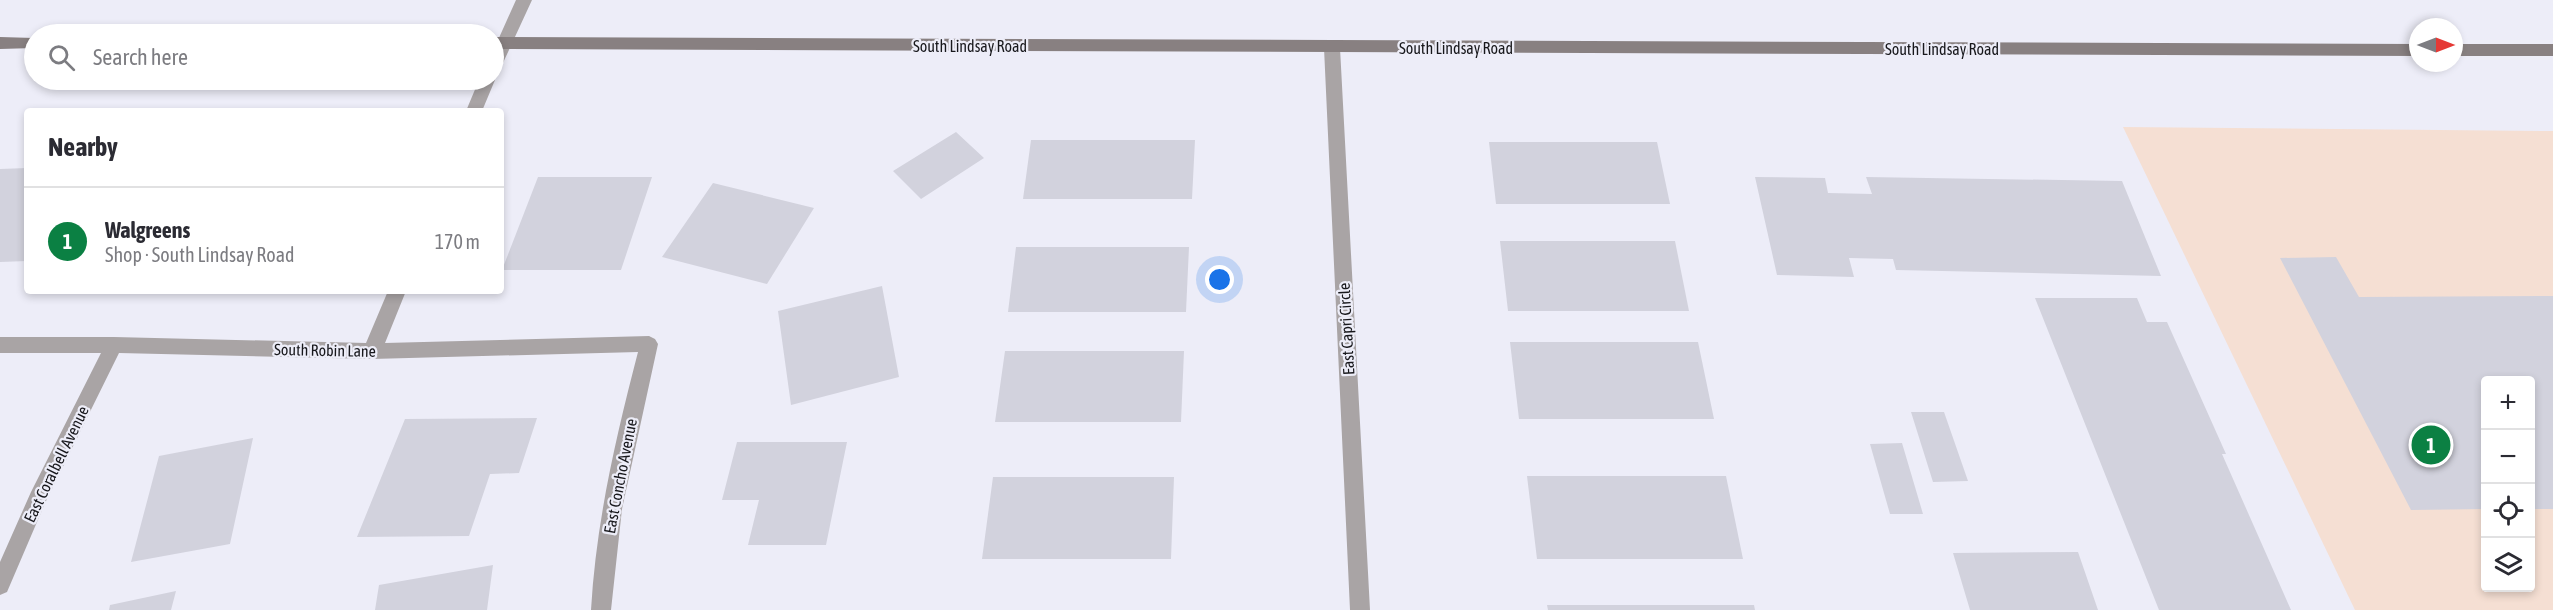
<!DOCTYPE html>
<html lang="en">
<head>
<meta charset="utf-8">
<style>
  body { margin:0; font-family:"Asap Condensed",sans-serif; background:#f7f7f7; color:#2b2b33 }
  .controls { position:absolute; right:18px; bottom:18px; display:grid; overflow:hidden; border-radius:6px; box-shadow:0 3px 9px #0003 }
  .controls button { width:54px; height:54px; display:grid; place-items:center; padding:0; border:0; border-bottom:2px solid #e1e1e2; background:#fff; color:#2b2b33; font:30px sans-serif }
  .compass { position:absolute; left:2409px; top:18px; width:54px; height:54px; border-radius:50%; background:#fff; box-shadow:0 3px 9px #0003; rotate:90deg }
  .you { position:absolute; left:1220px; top:280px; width:21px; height:21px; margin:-15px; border:4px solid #fff; border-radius:50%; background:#1a73e8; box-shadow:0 0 0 9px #1a73e833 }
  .badge { display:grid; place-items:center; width:39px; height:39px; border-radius:50%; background:#0b8043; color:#fff; font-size:20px; font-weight:700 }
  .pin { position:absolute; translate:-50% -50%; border:3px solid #fff; box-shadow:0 2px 6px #0006 }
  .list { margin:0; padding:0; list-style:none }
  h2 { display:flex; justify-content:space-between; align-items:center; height:78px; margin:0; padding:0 24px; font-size:26px }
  h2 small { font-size:20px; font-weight:400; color:#7c7c81 }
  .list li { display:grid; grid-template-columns:39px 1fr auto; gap:18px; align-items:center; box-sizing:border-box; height:108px; padding:0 24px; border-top:2px solid #e1e1e2 }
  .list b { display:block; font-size:22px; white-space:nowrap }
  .list p { margin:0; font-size:20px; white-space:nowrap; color:#7c7c81 }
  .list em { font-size:20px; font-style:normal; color:#7c7c81 }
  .icon { flex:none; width:33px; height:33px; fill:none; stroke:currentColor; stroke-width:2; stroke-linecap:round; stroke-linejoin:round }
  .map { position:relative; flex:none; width:2553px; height:610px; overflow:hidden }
  .search { position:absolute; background:#fff; box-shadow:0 3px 9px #0003; left:24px; top:24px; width:480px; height:66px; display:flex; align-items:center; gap:15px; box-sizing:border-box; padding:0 21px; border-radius:33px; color:#7c7c81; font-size:22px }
  .panel { position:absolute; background:#fff; box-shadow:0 3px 9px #0003; left:24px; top:108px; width:480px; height:186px; border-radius:6px }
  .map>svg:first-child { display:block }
  .commercial { fill:#f5dfd3; fill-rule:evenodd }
  .building { fill:#d2d2dd }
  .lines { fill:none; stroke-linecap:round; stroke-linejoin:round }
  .street { fill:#a9a4a5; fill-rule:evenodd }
  .secondary { fill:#888081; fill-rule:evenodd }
  .labels { text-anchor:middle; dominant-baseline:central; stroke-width:4.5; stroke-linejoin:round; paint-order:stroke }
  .street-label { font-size:16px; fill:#18181c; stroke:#ededf8 }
</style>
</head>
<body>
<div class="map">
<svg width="2553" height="610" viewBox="0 0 2553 610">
  <rect width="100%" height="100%" fill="#ededf8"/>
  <!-- commercial -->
  <path class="commercial" d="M 2123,127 L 2553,131 L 2553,610 L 2355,610 ZM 2486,380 L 2530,380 L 2530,588 L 2486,588 Z"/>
  <!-- building -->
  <path class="building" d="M 956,132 L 984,158 L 921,199 L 893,171 Z
    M 1031,140 L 1195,140 L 1192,199 L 1023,199 Z
    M 1489,142 L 1657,142 L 1670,204 L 1496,204 Z
    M 27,168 L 27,261 L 0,262 L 0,169 Z
    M 538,177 L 652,177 L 621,270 L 502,270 Z
    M 1755,177 L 1825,178 L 1828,193 L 1872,194 L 1866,177 L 2122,181 L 2161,276 L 1896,270 L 1893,259 L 1849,258 L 1854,277 L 1777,275 Z
    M 713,183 L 814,208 L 767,284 L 662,257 Z
    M 1500,241 L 1675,241 L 1689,311 L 1508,311 Z
    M 1016,247 L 1189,247 L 1186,312 L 1008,312 Z
    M 2336,257 L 2359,297 L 2553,296 L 2553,509 L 2530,509 L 2530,380 L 2486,380 L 2486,509 L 2411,510 L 2280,258 Z
    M 882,286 L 899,377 L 791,405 L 778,311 Z
    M 2035,298 L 2137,298 L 2147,322 L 2167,322 L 2226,454 L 2222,454 L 2291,610 L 2159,610 Z
    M 1510,342 L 1698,342 L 1714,419 L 1519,419 Z
    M 1005,351 L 1184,351 L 1181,422 L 995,422 Z
    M 1911,412 L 1944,412 L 1968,481 L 1933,482 Z
    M 537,418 L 519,473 L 490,474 L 469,536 L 357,537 L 405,419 Z
    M 253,438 L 230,544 L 131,562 L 159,456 Z
    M 737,442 L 847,442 L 826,545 L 748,545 L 759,500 L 722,500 Z
    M 1902,443 L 1923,514 L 1890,514 L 1870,444 Z
    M 1527,476 L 1726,476 L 1743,559 L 1537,559 Z
    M 993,477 L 1174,477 L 1171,559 L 982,559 Z
    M 2078,552 L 2098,610 L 1970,610 L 1953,553 Z
    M 493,565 L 487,610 L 375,610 L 379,585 Z
    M 176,591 L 171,610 L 109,610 L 110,605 Z
    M 1547,605 L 1754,605 L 1755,610 L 1548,610 Z"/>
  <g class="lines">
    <!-- street -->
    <path class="street" d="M 516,0 L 532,0 L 502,65 L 500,69 L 494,71 L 494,49 Z
      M 1332,42 L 1338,44 L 1340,48 L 1370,610 L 1350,610 L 1324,48 L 1326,44 Z
      M 494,77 L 495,80 L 482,111 L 466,111 L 479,80 L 494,80 Z
      M 388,291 L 406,291 L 385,343 L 649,336 L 655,339 L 658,344 L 622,509 L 611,610 L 591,610 C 596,522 616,437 638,352 L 372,359 L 119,353 L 46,501 L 7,592 L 0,595 L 0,562 L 31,492 L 101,353 L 0,353 L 0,337 L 114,337 L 366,343 Z"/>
    <!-- secondary -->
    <path class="secondary" d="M 0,37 L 34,38 L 34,48 L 0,49 Z
      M 494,37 L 2418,44 L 2418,56 L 494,49 Z
      M 2454,44 L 2553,44 L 2553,56 L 2454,56 Z"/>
  </g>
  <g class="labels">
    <!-- street labels -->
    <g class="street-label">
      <text x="970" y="46">South Lindsay Road</text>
      <text x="1456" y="48">South Lindsay Road</text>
      <text x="1942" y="49">South Lindsay Road</text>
      <text transform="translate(1346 329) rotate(-93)">East Capri Circle</text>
      <text transform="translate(325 350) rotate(1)">South Robin Lane</text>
      <text transform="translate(56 464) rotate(-64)">East Coralbell Avenue</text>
      <text transform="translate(620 476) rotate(-79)">East Concho Avenue</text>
    </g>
  </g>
</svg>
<div class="controls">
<button>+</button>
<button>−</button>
<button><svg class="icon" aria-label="locate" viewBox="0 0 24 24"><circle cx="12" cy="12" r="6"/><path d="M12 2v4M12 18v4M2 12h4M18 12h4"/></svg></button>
<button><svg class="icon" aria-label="layers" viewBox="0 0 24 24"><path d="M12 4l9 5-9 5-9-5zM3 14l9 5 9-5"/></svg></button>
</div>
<svg class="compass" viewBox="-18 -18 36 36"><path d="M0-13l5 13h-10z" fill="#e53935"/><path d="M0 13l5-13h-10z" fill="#7c7c81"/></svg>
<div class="you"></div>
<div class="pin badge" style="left:2431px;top:445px">1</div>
<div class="search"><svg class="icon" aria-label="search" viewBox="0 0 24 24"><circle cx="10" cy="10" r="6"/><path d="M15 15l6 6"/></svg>Search here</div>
<section class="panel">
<h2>Nearby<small></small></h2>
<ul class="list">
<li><span class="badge">1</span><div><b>Walgreens</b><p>Shop · South Lindsay Road</p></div><em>170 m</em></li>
</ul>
</section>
</div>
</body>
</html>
